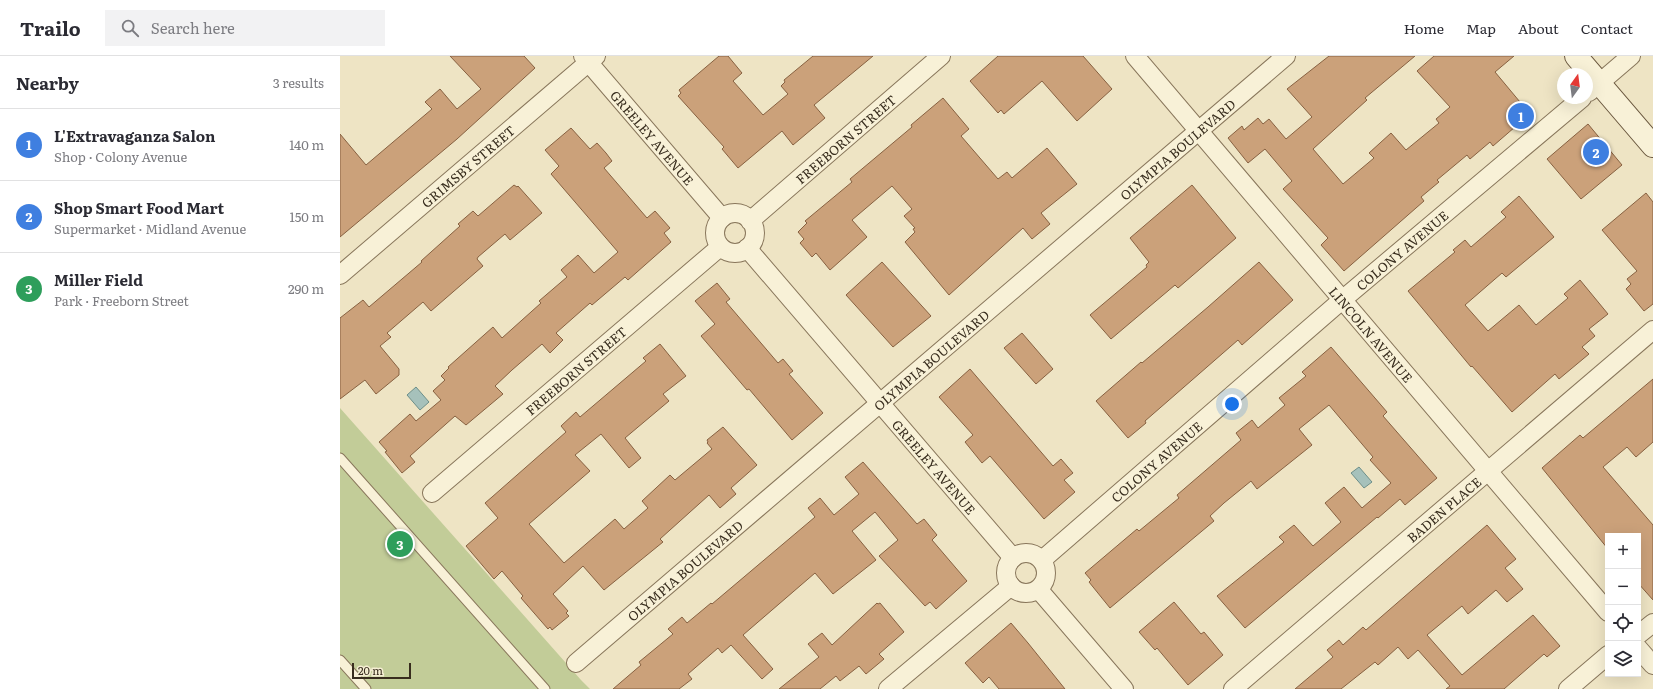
<!DOCTYPE html>
<html lang="en">
<head>
<meta charset="utf-8">
<style>
  body { margin:0; font-family:Literata,serif; background:#f2f2f3; color:#2b2b33 }
  .controls { position:absolute; right:12px; bottom:12px; display:grid; overflow:hidden; border-radius:0px; box-shadow:0 4px 16px #0002 }
  .controls button { width:36px; height:36px; display:grid; place-items:center; padding:0; border:0; border-bottom:1px solid #e1e1e2; background:#fff; color:#2b2b33; font:20px sans-serif }
  .compass { position:absolute; left:1217px; top:12px; width:36px; height:36px; border-radius:50%; background:#fff; box-shadow:0 4px 16px #0002; rotate:14deg }
  .scale { position:absolute; left:12px; bottom:10px; width:59px; box-sizing:border-box; padding-left:4px; border:2px solid #382d1e; border-top:0; font-size:11px; line-height:14px; white-space:nowrap; color:#382d1e; -webkit-text-stroke:3px #f5eed3; paint-order:stroke }
  .you { position:absolute; left:892px; top:348px; width:14px; height:14px; margin:-10px; border:3px solid #fff; border-radius:50%; background:#1a73e8; box-shadow:0 0 0 6px #1a73e833 }
  .badge { display:grid; place-items:center; width:26px; height:26px; border-radius:50%; background:#7c3aed; color:#fff; font-size:13px; font-weight:700 }
  .pin { position:absolute; translate:-50% -50%; border:2px solid #fff; box-shadow:0 1px 4px #0006 }
  .list { margin:0; padding:0; list-style:none }
  h2 { display:flex; justify-content:space-between; align-items:center; height:52px; margin:0; padding:0 16px; font-size:17px }
  h2 small { font-size:13px; font-weight:400; color:#7c7c81 }
  .list li { display:grid; grid-template-columns:26px 1fr auto; gap:12px; align-items:center; box-sizing:border-box; height:72px; padding:0 16px; border-top:1px solid #e1e1e2 }
  .list b { display:block; font-size:15px; white-space:nowrap }
  .list p { margin:0; font-size:13px; white-space:nowrap; color:#7c7c81 }
  .list em { font-size:13px; font-style:normal; color:#7c7c81 }
  .icon { flex:none; width:22px; height:22px; fill:none; stroke:currentColor; stroke-width:2; stroke-linecap:round; stroke-linejoin:round }
  .map { position:relative; flex:none; width:1313px; height:633px; overflow:hidden }
  header { display:flex; align-items:center; gap:24px; box-sizing:border-box; height:56px; padding:0 20px; background:#fff; border-bottom:1px solid #e1e1e2 }
  header strong { font-size:19px }
  nav { display:flex; gap:22px; margin-inline-start:auto; font-size:14px }
  .search { width:280px; height:36px; background:#f2f2f3; display:flex; align-items:center; gap:10px; box-sizing:border-box; padding:0 14px; border-radius:0px; color:#7c7c81; font-size:15px }
  main { display:flex }
  aside { flex:1; background:#fff }
  .map>svg:first-child { display:block }
  .green { fill:#c2cc98 }
  .water { fill:#a6c1bb; stroke:#6d8f89 }
  .building { fill:#cba17a; stroke:#876141 }
  .lines { fill:none; stroke-linecap:round; stroke-linejoin:round }
  .service-casing { stroke:#88765b; stroke-width:11 }
  .minor-casing { stroke:#88765b; stroke-width:20 }
  .secondary-casing { stroke:#6a573e; stroke-width:24 }
  .service { stroke:#f8f1d7; stroke-width:9 }
  .minor { stroke:#f8f1d7; stroke-width:18 }
  .secondary { stroke:#f8f1d7; stroke-width:22 }
  .labels { text-anchor:middle; dominant-baseline:central; stroke-width:3.5; stroke-linejoin:round; paint-order:stroke }
  .street-label { font-size:13px; fill:#382d1e; stroke:#f5eed3 }
</style>
</head>
<body>
<header>
<strong>Trailo</strong>
<div class="search"><svg class="icon" aria-label="search" viewBox="0 0 24 24"><circle cx="10" cy="10" r="6"/><path d="M15 15l6 6"/></svg>Search here</div>
<nav><a>Home</a><a>Map</a><a>About</a><a>Contact</a></nav>
</header>
<main>
<aside>
<h2>Nearby<small>3 results</small></h2>
<ul class="list">
<li><span class="badge" style="background:#3f7fe0">1</span><div><b>L'Extravaganza Salon</b><p>Shop · Colony Avenue</p></div><em>140 m</em></li>
<li><span class="badge" style="background:#3f7fe0">2</span><div><b>Shop Smart Food Mart</b><p>Supermarket · Midland Avenue</p></div><em>150 m</em></li>
<li><span class="badge" style="background:#2e9e5b">3</span><div><b>Miller Field</b><p>Park · Freeborn Street</p></div><em>290 m</em></li>
</ul>
</aside>
<div class="map">
<svg width="1313" height="633" viewBox="0 0 1313 633">
  <rect width="100%" height="100%" fill="#eee4c4"/>
  <!-- green -->
  <path class="green" d="M 0,352 L 241,624 L 250,633 L 0,633 Z"/>
  <!-- water -->
  <path class="water" d="M 76,331 L 89,346 L 80,354 L 67,339 Z
    M 1019,411 L 1032,426 L 1024,432 L 1011,417 Z"/>
  <!-- building -->
  <path class="building" d="M 110,0 L 184,0 L 195,12 L 117,83 L 0,181 L 0,78 L 26,109 L 92,53 L 85,46 L 100,33 L 117,53 L 141,33 Z
    M 379,0 L 388,0 L 402,17 L 393,25 L 423,59 L 448,38 L 441,30 L 445,26 L 444,24 L 473,0 L 533,0 L 474,49 L 485,62 L 453,89 L 442,75 L 398,112 L 382,93 L 384,91 L 338,40 L 341,37 L 339,34 Z
    M 658,0 L 743,0 L 772,33 L 737,65 L 702,25 L 664,58 L 661,54 L 658,57 L 630,25 Z
    M 989,0 L 1075,0 L 1025,42 L 1027,44 L 973,93 L 1003,128 L 1034,102 L 1029,97 L 1051,77 L 1066,94 L 1099,67 L 1096,63 L 1110,51 L 1077,15 L 1094,0 L 1174,0 L 1155,16 L 1190,58 L 1153,90 L 1150,86 L 1130,103 L 1127,99 L 1097,124 L 1099,126 L 1081,141 L 1084,145 L 1004,215 L 981,189 L 988,182 L 943,133 L 952,125 L 925,93 L 908,107 L 888,82 L 902,70 L 904,74 L 918,62 L 923,68 L 929,63 L 946,83 L 972,61 L 947,33 Z
    M 603,42 L 629,73 L 621,80 L 658,123 L 667,116 L 672,122 L 707,92 L 737,128 L 701,157 L 710,168 L 692,183 L 683,172 L 609,239 L 565,186 L 575,176 L 573,173 L 575,172 L 564,160 L 572,153 L 552,130 L 512,164 L 527,181 L 490,214 L 476,197 L 472,201 L 460,187 L 464,183 L 458,176 L 467,167 L 465,165 L 512,126 L 510,123 L 572,71 L 571,69 Z
    M 1248,68 L 1282,109 L 1241,143 L 1207,103 Z
    M 231,72 L 250,93 L 257,87 L 266,97 L 272,105 L 264,112 L 307,162 L 315,155 L 330,172 L 324,177 L 331,186 L 288,224 L 285,221 L 252,249 L 250,247 L 216,277 L 223,284 L 210,297 L 202,288 L 172,314 L 155,330 L 163,338 L 126,369 L 115,360 L 70,400 L 75,406 L 62,417 L 45,396 L 47,395 L 39,386 L 70,358 L 76,365 L 101,344 L 93,335 L 105,324 L 101,320 L 109,312 L 108,311 L 153,271 L 162,282 L 201,247 L 199,245 L 227,221 L 221,214 L 238,199 L 254,217 L 278,196 L 211,118 L 219,110 L 205,94 Z
    M 174,129 L 177,131 L 178,130 L 202,157 L 170,184 L 165,178 L 138,201 L 137,203 L 143,210 L 91,255 L 83,246 L 47,277 L 51,281 L 40,290 L 59,313 L 59,319 L 36,338 L 25,324 L 0,343 L 0,262 L 23,244 L 29,251 L 82,206 L 81,205 L 120,170 L 118,168 L 133,155 L 138,160 Z
    M 852,129 L 896,182 L 838,232 L 835,229 L 771,283 L 750,259 L 807,211 L 806,209 L 809,206 L 790,182 Z
    M 1306,137 L 1313,146 L 1313,248 L 1304,255 L 1286,233 L 1291,228 L 1287,223 L 1297,215 L 1262,174 Z
    M 1179,140 L 1214,181 L 1166,221 L 1162,217 L 1125,249 L 1148,275 L 1179,249 L 1196,269 L 1228,242 L 1224,238 L 1240,224 L 1268,258 L 1249,273 L 1255,280 L 1242,291 L 1249,298 L 1219,323 L 1215,318 L 1172,356 L 1132,310 L 1131,311 L 1068,235 L 1115,196 L 1113,194 L 1125,184 L 1131,191 L 1166,161 L 1161,156 Z
    M 542,206 L 591,260 L 553,291 L 506,239 Z
    M 919,206 L 953,244 L 902,289 L 898,284 L 805,365 L 806,367 L 788,382 L 756,345 L 801,306 L 802,307 L 868,251 Z
    M 377,227 L 390,243 L 386,246 L 438,307 L 443,303 L 453,315 L 449,318 L 483,357 L 452,384 L 409,333 L 407,334 L 361,280 L 375,268 L 355,245 Z
    M 682,277 L 713,313 L 696,328 L 664,292 Z
    M 320,288 L 346,320 L 323,338 L 329,345 L 285,382 L 301,402 L 289,412 L 261,378 L 235,399 L 250,415 L 189,468 L 224,507 L 275,463 L 284,473 L 308,452 L 302,445 L 330,419 L 335,424 L 372,393 L 367,387 L 368,386 L 367,384 L 383,371 L 417,409 L 391,432 L 396,438 L 380,452 L 369,439 L 320,483 L 323,486 L 264,534 L 243,510 L 213,538 L 228,555 L 226,557 L 229,560 L 212,574 L 210,571 L 208,573 L 181,542 L 183,540 L 162,515 L 154,523 L 126,490 L 158,462 L 145,447 L 152,441 L 226,376 L 221,370 L 236,356 L 240,361 L 306,305 L 303,302 Z
    M 991,291 L 1047,356 L 1043,360 L 1097,422 L 1065,449 L 1060,443 L 1038,462 L 1037,461 L 905,572 L 877,540 L 944,486 L 939,481 L 954,469 L 973,490 L 1001,466 L 985,447 L 1004,431 L 1022,452 L 1051,427 L 1030,404 L 1033,401 L 989,349 L 959,373 L 972,389 L 917,433 L 911,425 L 884,447 L 870,460 L 874,465 L 770,552 L 749,526 L 751,524 L 745,517 L 797,473 L 799,475 L 839,442 L 837,439 L 901,384 L 896,377 L 912,364 L 918,372 L 945,349 L 939,342 L 966,320 L 962,316 Z
    M 630,313 L 713,410 L 721,403 L 733,417 L 724,424 L 735,436 L 704,463 L 650,400 L 642,407 L 625,386 L 633,379 L 599,341 Z
    M 1313,323 L 1313,386 L 1296,401 L 1287,391 L 1263,411 L 1313,469 L 1313,544 L 1298,527 L 1298,480 L 1268,480 L 1268,493 L 1202,412 L 1240,379 L 1243,382 Z
    M 523,406 L 577,468 L 584,463 L 597,479 L 592,484 L 627,525 L 596,553 L 590,546 L 585,550 L 539,500 L 558,484 L 535,456 L 512,475 L 536,504 L 493,538 L 475,517 L 403,579 L 433,613 L 422,623 L 391,589 L 382,597 L 378,592 L 348,618 L 352,623 L 339,633 L 273,633 L 301,609 L 299,606 L 333,578 L 328,573 L 342,561 L 347,567 L 371,547 L 372,548 L 475,461 L 468,452 L 480,442 L 494,459 L 519,438 L 505,421 Z
    M 1147,469 L 1176,503 L 1165,512 L 1183,533 L 1167,546 L 1156,534 L 1128,558 L 1122,550 L 1087,579 L 1122,619 L 1193,559 L 1220,590 L 1207,601 L 1204,598 L 1164,633 L 1106,633 L 1110,630 L 1078,594 L 1068,603 L 1058,591 L 1038,609 L 1035,606 L 1001,633 L 955,633 L 993,601 L 987,594 L 999,584 L 1003,589 L 1023,571 L 1026,574 Z
    M 834,546 L 861,578 L 864,576 L 883,599 L 848,629 L 817,592 L 815,594 L 799,576 Z
    M 537,547 L 538,548 L 540,547 L 564,576 L 539,598 L 544,603 L 526,618 L 519,610 L 500,625 L 496,620 L 480,633 L 439,633 L 479,601 L 468,588 L 482,577 L 492,589 Z
    M 671,567 L 688,587 L 725,633 L 659,633 L 649,621 L 643,627 L 625,607 Z"/>
  <g class="lines">
    <!-- service casing -->
    <g class="service-casing">
      <path id="service" d="M 0,402 L 205,633
        M 0,604 L 26,633"/>
    </g>
    <!-- minor casing -->
    <g class="minor-casing">
      <g id="minor">
        <path id="s1" d="M 243,0 L 382,162"/>
        <path id="s2" d="M 795,0 L 1268,556"/>
        <path d="M 1249,36 L 1291,0"/>
        <circle cx="395" cy="177" r="20"/>
        <path id="s3" d="M 410,165 L 601,0"/>
        <path id="s4" d="M 407,192 L 673,502"/>
        <path id="s5" d="M 0,219 L 256,0"/>
        <path id="s6" d="M 92,437 L 380,191"/>
        <circle cx="686" cy="517" r="20"/>
        <path id="s7" d="M 702,504 L 1002,244 L 1242,42"/>
        <path d="M 699,534 L 784,633"/>
        <path d="M 1298,579 L 1313,567"/>
        <path d="M 1298,592 L 1313,609"/>
        <path id="s8" d="M 236,607 L 946,0"/>
        <path d="M 548,633 L 671,530"/>
        <path id="s9" d="M 893,633 L 1313,274"/>
        <path d="M 1228,633 L 1268,599"/>
      </g>
    </g>
    <!-- secondary casing -->
    <g class="secondary-casing">
      <path id="secondary" d="M 1236,0 L 1313,90"/>
    </g>
    <!-- service -->
    <use href="#service" class="service"/>
    <!-- minor -->
    <use href="#minor" class="minor"/>
    <!-- secondary -->
    <use href="#secondary" class="secondary"/>
  </g>
  <g class="labels">
    <!-- street labels -->
    <g class="street-label">
      <text stroke="none"><textPath href="#s1" startOffset="107">GREELEY AVENUE</textPath></text>
      <text stroke="none"><textPath href="#s3" startOffset="126">FREEBORN STREET</textPath></text>
      <text stroke="none"><textPath href="#s8" startOffset="791">OLYMPIA BOULEVARD</textPath></text>
      <text stroke="none"><textPath href="#s5" startOffset="168">GRIMSBY STREET</textPath></text>
      <text stroke="none"><textPath href="#s7" startOffset="475">COLONY AVENUE</textPath></text>
      <text stroke="none"><textPath href="#s2" startOffset="365">LINCOLN AVENUE</textPath></text>
      <text stroke="none"><textPath href="#s8" startOffset="467">OLYMPIA BOULEVARD</textPath></text>
      <text stroke="none"><textPath href="#s6" startOffset="189">FREEBORN STREET</textPath></text>
      <text stroke="none"><textPath href="#s7" startOffset="151">COLONY AVENUE</textPath></text>
      <text stroke="none"><textPath href="#s4" startOffset="288">GREELEY AVENUE</textPath></text>
      <text stroke="none"><textPath href="#s9" startOffset="277">BADEN PLACE</textPath></text>
      <text stroke="none"><textPath href="#s8" startOffset="143">OLYMPIA BOULEVARD</textPath></text>
    </g>
  </g>
</svg>
<div class="controls">
<button>+</button>
<button>−</button>
<button><svg class="icon" aria-label="locate" viewBox="0 0 24 24"><circle cx="12" cy="12" r="6"/><path d="M12 2v4M12 18v4M2 12h4M18 12h4"/></svg></button>
<button><svg class="icon" aria-label="layers" viewBox="0 0 24 24"><path d="M12 4l9 5-9 5-9-5zM3 14l9 5 9-5"/></svg></button>
</div>
<svg class="compass" viewBox="-18 -18 36 36"><path d="M0-13l5 13h-10z" fill="#e53935"/><path d="M0 13l5-13h-10z" fill="#7c7c81"/></svg>
<div class="scale">20 m</div>
<div class="you"></div>
<div class="pin badge" style="left:1181px;top:60px;background:#3f7fe0">1</div>
<div class="pin badge" style="left:1256px;top:96px;background:#3f7fe0">2</div>
<div class="pin badge" style="left:60px;top:488px;background:#2e9e5b">3</div>
</div>
</main>
</body>
</html>
